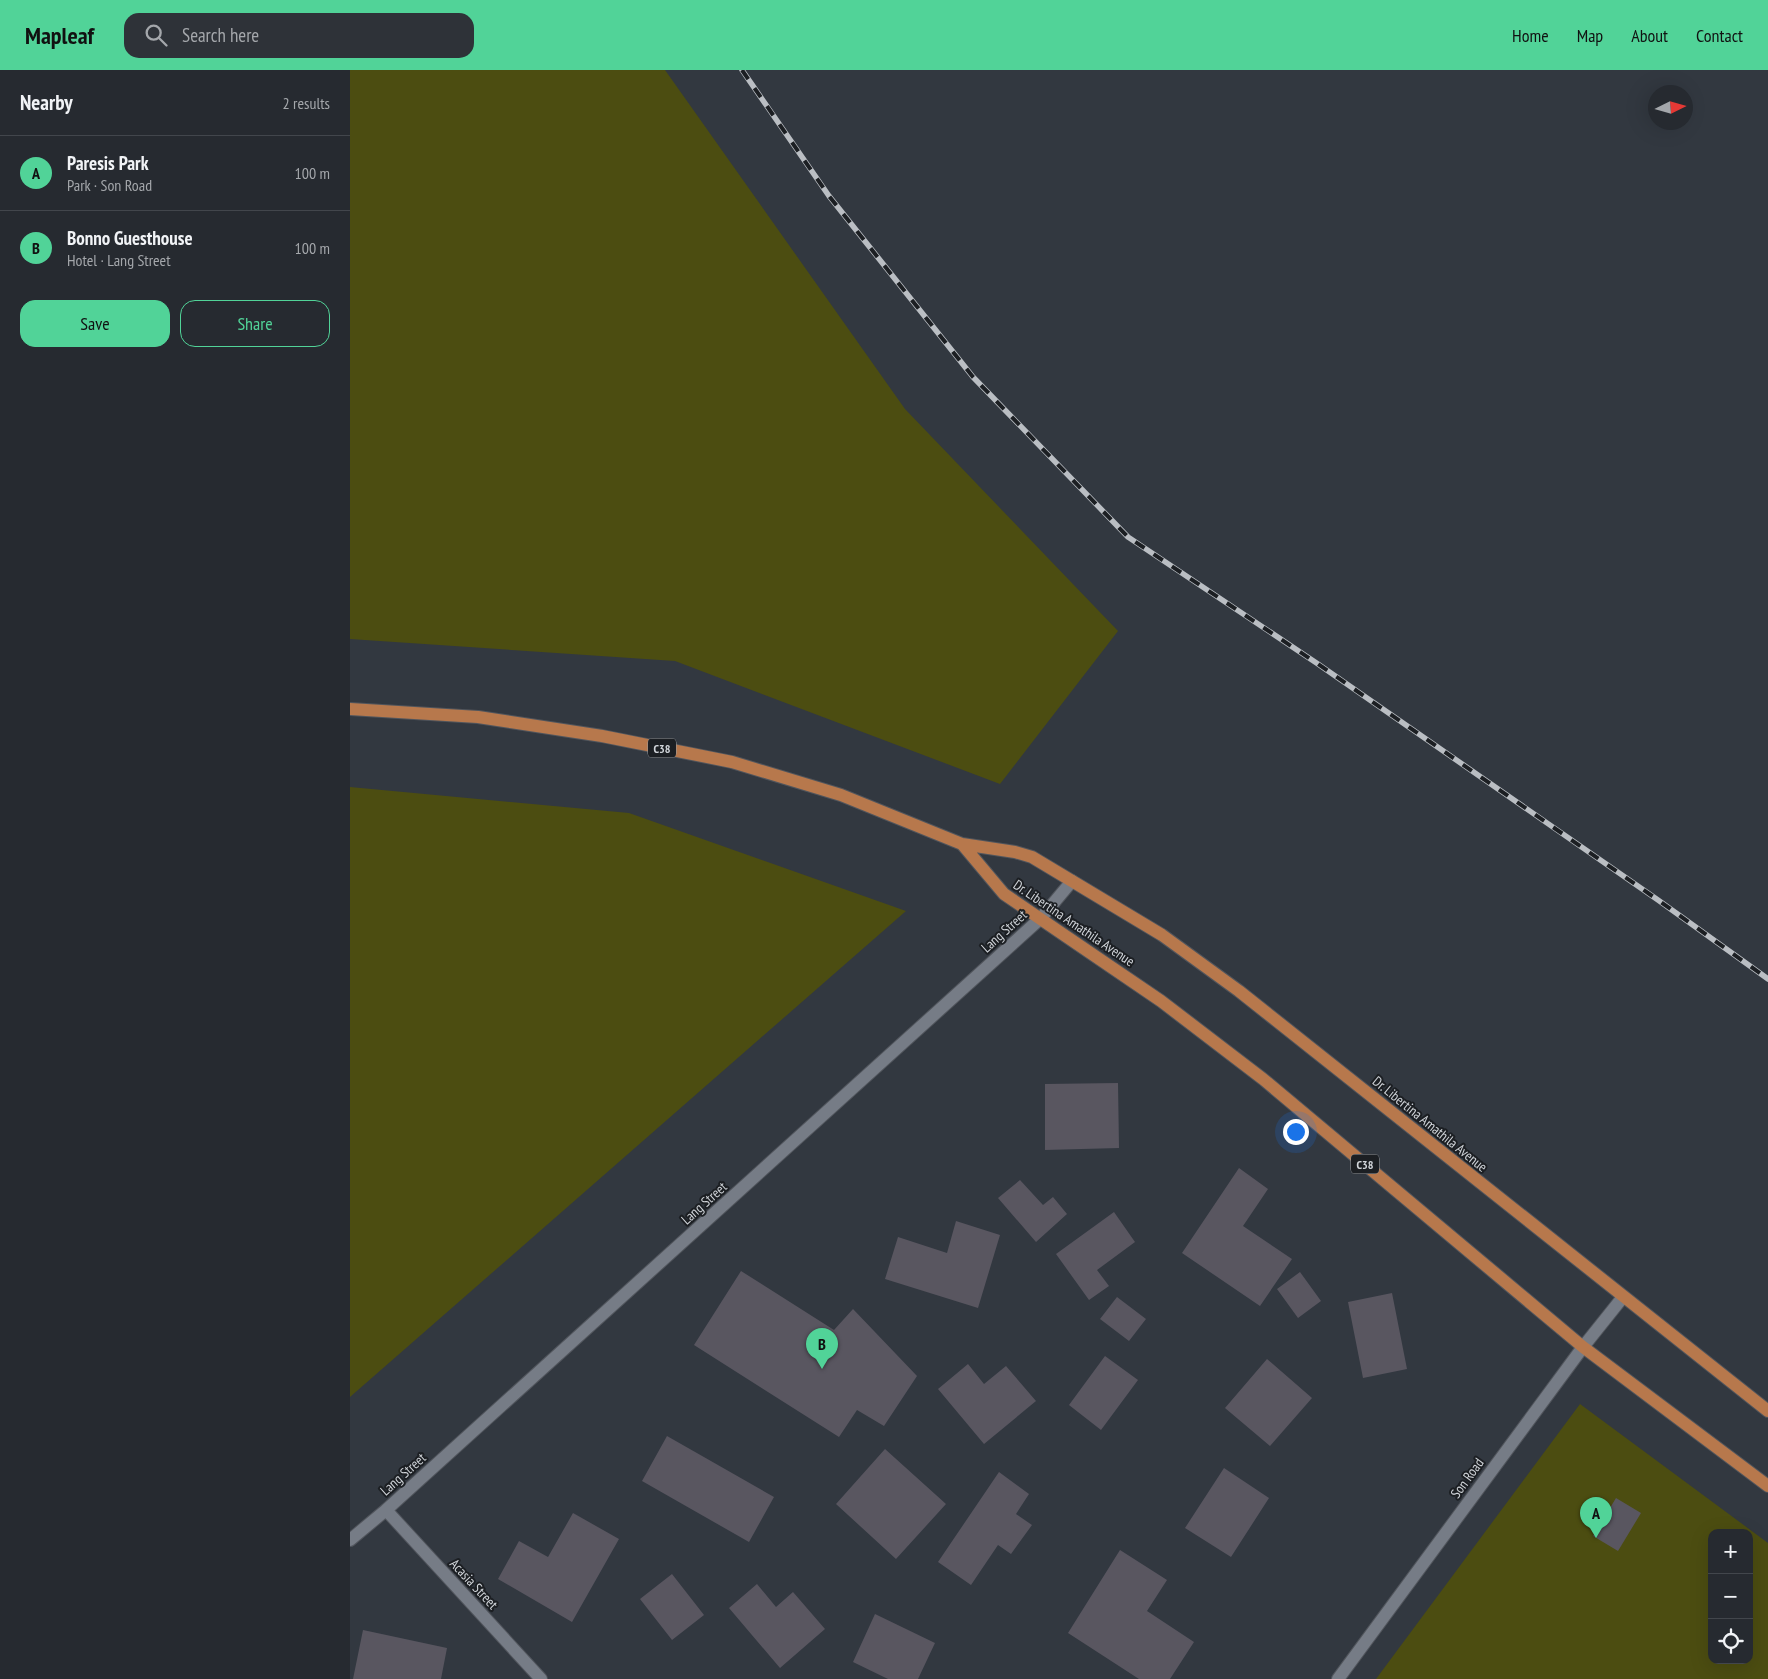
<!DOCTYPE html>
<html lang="en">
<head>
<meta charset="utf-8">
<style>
  body { margin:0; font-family:"PT Sans Narrow",sans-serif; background:#2e3238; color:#f1f3f6 }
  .controls { position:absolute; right:15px; bottom:15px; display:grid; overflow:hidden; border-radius:10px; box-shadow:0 5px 20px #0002 }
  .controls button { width:45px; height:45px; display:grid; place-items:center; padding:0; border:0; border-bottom:1px solid #42464c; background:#262a30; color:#f1f3f6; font:25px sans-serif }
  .compass { position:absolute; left:1298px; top:15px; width:45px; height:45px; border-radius:50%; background:#262a30; box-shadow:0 5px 20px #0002; rotate:85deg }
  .you { position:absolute; left:945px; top:1061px; width:18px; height:18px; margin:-12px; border:4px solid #fff; border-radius:50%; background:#1a73e8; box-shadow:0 0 0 8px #1a73e833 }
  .badge { display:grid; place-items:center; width:32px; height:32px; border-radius:50%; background:#51d398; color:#111; font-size:16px; font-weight:700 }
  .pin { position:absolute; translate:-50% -41px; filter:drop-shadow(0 1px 2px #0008) }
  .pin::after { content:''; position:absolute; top:26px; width:18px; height:15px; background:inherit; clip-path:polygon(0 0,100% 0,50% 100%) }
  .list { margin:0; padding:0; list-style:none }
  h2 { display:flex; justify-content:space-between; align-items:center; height:65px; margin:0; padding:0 20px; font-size:21px }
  h2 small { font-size:16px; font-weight:400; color:#a4a7ab }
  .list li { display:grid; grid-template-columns:32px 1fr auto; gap:15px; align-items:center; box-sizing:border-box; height:75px; padding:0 20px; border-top:1px solid #42464c }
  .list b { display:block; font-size:19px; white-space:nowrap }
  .list p { margin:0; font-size:16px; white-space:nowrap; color:#a4a7ab }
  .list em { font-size:16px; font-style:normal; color:#a4a7ab }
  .actions { display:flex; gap:10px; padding:15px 20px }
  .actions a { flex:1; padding:11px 0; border:1px solid #51d398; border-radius:15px; text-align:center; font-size:18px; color:#51d398 }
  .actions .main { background:#51d398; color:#111 }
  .icon { flex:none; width:28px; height:28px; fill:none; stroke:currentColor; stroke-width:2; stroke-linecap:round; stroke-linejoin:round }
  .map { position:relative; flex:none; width:1418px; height:1609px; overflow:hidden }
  header { display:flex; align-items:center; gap:30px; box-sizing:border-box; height:70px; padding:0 25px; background:#51d398; color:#111 }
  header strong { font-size:24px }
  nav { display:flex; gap:28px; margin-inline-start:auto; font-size:18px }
  .search { width:350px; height:45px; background:#2e3238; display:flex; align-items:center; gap:12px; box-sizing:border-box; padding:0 18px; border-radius:15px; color:#a4a7ab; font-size:19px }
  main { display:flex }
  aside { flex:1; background:#262a30 }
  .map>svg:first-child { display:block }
  .green { fill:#4c4d11; fill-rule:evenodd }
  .building { fill:#595660 }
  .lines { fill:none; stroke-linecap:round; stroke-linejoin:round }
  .minor-casing { stroke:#51555c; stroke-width:14 }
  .major-casing { stroke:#51555c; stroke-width:14 }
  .minor { stroke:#767c86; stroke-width:12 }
  .major { stroke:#b7784c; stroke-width:12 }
  .rail-casing { stroke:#babec3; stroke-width:5.5 }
  .rail { stroke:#1c1f23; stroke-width:4; stroke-dasharray:11; stroke-linecap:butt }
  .labels { text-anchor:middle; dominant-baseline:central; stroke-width:4; stroke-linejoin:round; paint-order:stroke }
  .shield { fill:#1c1f23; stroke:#9a9ea2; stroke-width:1 }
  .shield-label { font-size:12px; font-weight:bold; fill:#d0d4d9 }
  .street-label { font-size:14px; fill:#d0d4d9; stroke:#1c1f23 }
</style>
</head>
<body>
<header>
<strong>Mapleaf</strong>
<div class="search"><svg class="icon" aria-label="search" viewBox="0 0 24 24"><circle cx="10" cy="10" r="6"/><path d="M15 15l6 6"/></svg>Search here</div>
<nav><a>Home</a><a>Map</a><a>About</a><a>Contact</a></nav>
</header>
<main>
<aside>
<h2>Nearby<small>2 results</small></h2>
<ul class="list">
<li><span class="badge">A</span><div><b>Paresis Park</b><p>Park · Son Road</p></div><em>100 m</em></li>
<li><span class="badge">B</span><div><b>Bonno Guesthouse</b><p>Hotel · Lang Street</p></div><em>100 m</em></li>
</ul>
<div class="actions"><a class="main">Save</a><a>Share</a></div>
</aside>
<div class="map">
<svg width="1418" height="1609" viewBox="0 0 1418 1609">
  <rect width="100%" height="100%" fill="#323840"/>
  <!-- green -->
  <path class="green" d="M 0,0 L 315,0 L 555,339 L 768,561 L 650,714 L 325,591 L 0,569 Z
    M 0,717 L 279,743 L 556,841 L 0,1327 Z
    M 1230,1334 L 1418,1473 L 1418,1609 L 1026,1609 ZM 1362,1463 L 1399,1463 L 1399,1590 L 1362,1590 Z"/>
  <!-- building -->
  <path class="building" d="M 768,1013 L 769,1078 L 695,1080 L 695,1014 Z
    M 889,1098 L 918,1119 L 893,1156 L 942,1189 L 910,1236 L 832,1183 Z
    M 670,1110 L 693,1135 L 703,1127 L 717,1144 L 686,1172 L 648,1128 Z
    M 764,1142 L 785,1172 L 747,1200 L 759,1216 L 739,1230 L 706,1184 Z
    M 606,1151 L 650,1165 L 628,1238 L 535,1209 L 548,1167 L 597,1183 Z
    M 391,1201 L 484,1260 L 503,1239 L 567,1306 L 534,1356 L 507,1340 L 489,1367 L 344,1275 Z
    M 950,1202 L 971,1231 L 948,1248 L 927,1219 Z
    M 1042,1223 L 1057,1299 L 1013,1308 L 998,1232 Z
    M 767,1227 L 796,1249 L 779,1271 L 750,1249 Z
    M 755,1286 L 788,1310 L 751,1360 L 719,1335 Z
    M 917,1289 L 962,1328 L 920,1376 L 875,1338 Z
    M 618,1294 L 634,1314 L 656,1296 L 686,1331 L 634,1374 L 588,1319 Z
    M 317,1366 L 424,1427 L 399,1472 L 292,1411 Z
    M 535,1379 L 596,1434 L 546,1489 L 486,1434 Z
    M 874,1398 L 919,1428 L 881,1487 L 835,1458 Z
    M 649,1402 L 679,1424 L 666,1444 L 682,1455 L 661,1484 L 648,1475 L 621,1515 L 588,1492 Z
    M 1266,1428 L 1291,1443 L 1268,1481 L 1243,1466 Z
    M 223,1443 L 269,1469 L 222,1552 L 148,1509 L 169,1471 L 198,1487 Z
    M 770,1480 L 817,1510 L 797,1541 L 844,1572 L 820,1609 L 789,1609 L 718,1563 Z
    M 322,1504 L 354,1545 L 322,1570 L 290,1529 Z
    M 407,1514 L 426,1537 L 443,1522 L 475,1559 L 430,1598 L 379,1538 Z
    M 525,1544 L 585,1573 L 568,1609 L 538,1609 L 503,1592 Z
    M 13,1560 L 97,1578 L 91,1609 L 3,1609 Z"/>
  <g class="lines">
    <!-- minor casing -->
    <g class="minor-casing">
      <path id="minor" d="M 36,1440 L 191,1609
        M 0,1470 L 36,1440 L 691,848 L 722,811
        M 988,1609 L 1233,1277 L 1273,1227"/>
    </g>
    <!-- major casing -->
    <g class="major-casing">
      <path id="major" d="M 0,639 L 128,647 L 252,666 L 382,692 L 491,725 L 612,774 L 665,782 L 682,787 L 812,865 L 889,921 L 1418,1341
        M 612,774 L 654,824 L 811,931 L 913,1009 L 1233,1277 L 1418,1416"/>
    </g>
    <!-- minor -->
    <use href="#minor" class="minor"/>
    <!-- major -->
    <use href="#major" class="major"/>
    <!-- rail casing -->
    <g class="rail-casing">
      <path id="rail" d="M 392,0 L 479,126 L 623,307 L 778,467 L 968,594 L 1308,830 L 1418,909"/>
    </g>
    <!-- rail -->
    <use href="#rail" class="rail"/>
  </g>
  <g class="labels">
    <!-- shield labels -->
    <g class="shield">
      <rect x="298" y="668.5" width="28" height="19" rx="4"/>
      <rect x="1001" y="1084.5" width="28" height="19" rx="4"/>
    </g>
    <g class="shield-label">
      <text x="312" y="678">C38</text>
      <text x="1015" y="1094">C38</text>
    </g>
    <!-- street labels -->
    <g class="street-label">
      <text transform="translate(724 853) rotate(34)">Dr. Libertina Amathila Avenue</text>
      <text transform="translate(654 861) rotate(-42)">Lang Street</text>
      <text transform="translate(1080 1054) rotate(39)">Dr. Libertina Amathila Avenue</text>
      <text transform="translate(354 1133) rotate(-42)">Lang Street</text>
      <text transform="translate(53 1404) rotate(-42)">Lang Street</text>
      <text transform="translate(1117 1408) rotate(-54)">Son Road</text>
      <text transform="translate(124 1514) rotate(47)">Acasia Street</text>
    </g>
  </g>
</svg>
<div class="controls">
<button>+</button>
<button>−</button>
<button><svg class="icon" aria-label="locate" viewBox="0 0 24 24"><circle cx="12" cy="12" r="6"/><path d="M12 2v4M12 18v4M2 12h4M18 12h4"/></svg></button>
</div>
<svg class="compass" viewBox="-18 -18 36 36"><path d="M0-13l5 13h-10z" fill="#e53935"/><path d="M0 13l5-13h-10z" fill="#a4a7ab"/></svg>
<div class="you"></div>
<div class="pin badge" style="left:1246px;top:1468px">A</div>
<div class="pin badge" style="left:472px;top:1299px">B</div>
</div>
</main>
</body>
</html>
